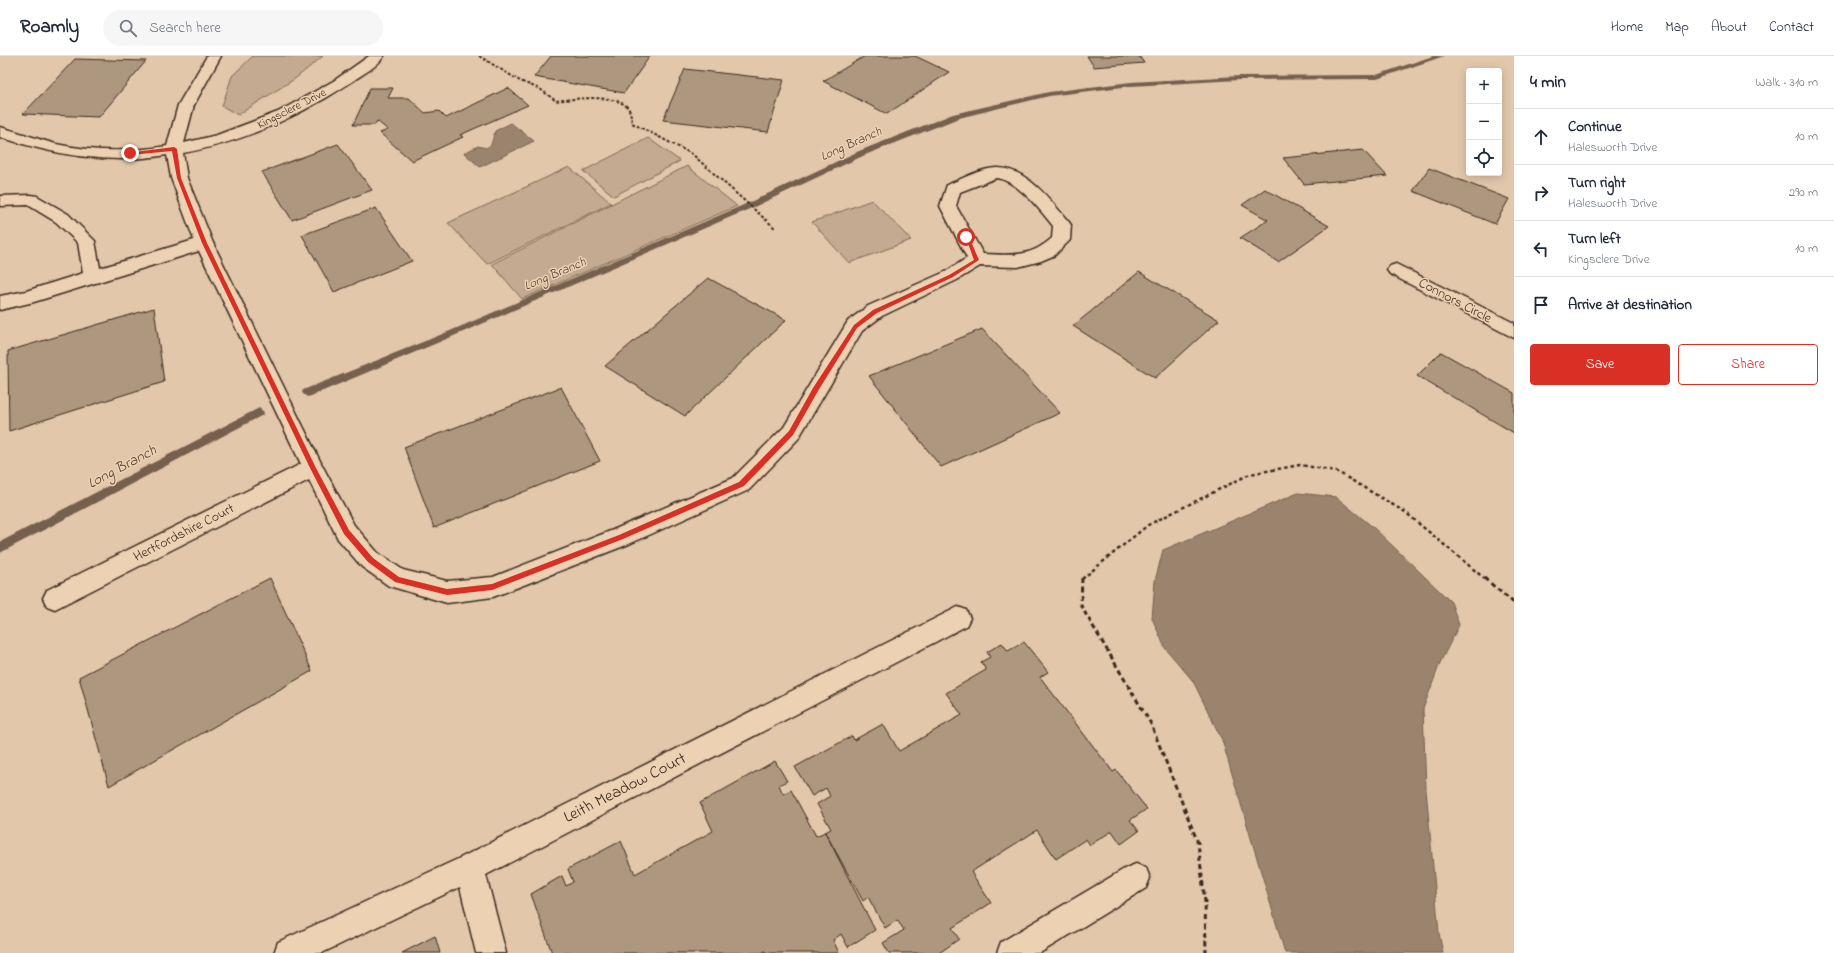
<!DOCTYPE html>
<html lang="en">
<head>
<meta charset="utf-8">
<style>
  body { margin:0; font-family:"Indie Flower",sans-serif; background:#f6f6f7; color:#1f2937 }
  .controls { position:absolute; right:12px; top:12px; display:grid; overflow:hidden; border-radius:4px; box-shadow:0 2px 10px #0003 }
  .controls button { width:36px; height:36px; display:grid; place-items:center; padding:0; border:0; border-bottom:1px solid #e0e1e3; background:#fff; color:#1f2937; font:20px sans-serif }
  .stop { position:absolute; width:12px; height:12px; margin:-9px; border:3px solid #d93025; border-radius:50%; background:#fff }
  .stop.end { background:#d93025; border-color:#fff; box-shadow:0 1px 4px #0008 }
  .list { margin:0; padding:0; list-style:none }
  h2 { display:flex; justify-content:space-between; align-items:center; height:52px; margin:0; padding:0 16px; font-size:17px }
  h2 small { font-size:13px; font-weight:400; color:#747a83 }
  .list li { display:grid; grid-template-columns:26px 1fr auto; gap:12px; align-items:center; box-sizing:border-box; height:56px; padding:0 16px; border-top:1px solid #e0e1e3 }
  .list b { display:block; font-size:15px; white-space:nowrap }
  .list p { margin:0; font-size:13px; white-space:nowrap; color:#747a83 }
  .list em { font-size:13px; font-style:normal; color:#747a83 }
  .actions { display:flex; gap:8px; padding:12px 16px }
  .actions a { flex:1; padding:9px 0; border:1px solid #d93025; border-radius:4px; text-align:center; font-size:14px; color:#d93025 }
  .actions .main { background:#d93025; color:#fff }
  .icon { flex:none; width:22px; height:22px; fill:none; stroke:currentColor; stroke-width:2; stroke-linecap:round; stroke-linejoin:round }
  .map { position:relative; flex:none; width:1514px; height:897px; overflow:hidden }
  header { display:flex; align-items:center; gap:24px; box-sizing:border-box; height:56px; padding:0 20px; background:#fff; border-bottom:1px solid #e0e1e3 }
  header strong { font-size:19px }
  nav { display:flex; gap:22px; margin-inline-start:auto; font-size:14px }
  .search { width:280px; height:36px; background:#f6f6f7; display:flex; align-items:center; gap:10px; box-sizing:border-box; padding:0 14px; border-radius:22px; color:#747a83; font-size:15px }
  main { display:flex }
  aside { flex:1; background:#fff }
  .map>svg:first-child { display:block }
  .green { fill:#c3aa90; stroke:#7f6a57 }
  .water { fill:#9b846e; stroke:#75604e }
  .lines { fill:none; stroke-linecap:round; stroke-linejoin:round }
  .stream { fill:#75604e; fill-rule:evenodd }
  .building { fill:#ae977f; stroke:#3b2a1e }
  .lane-casing { stroke:#3b2a1e; stroke-width:3 }
  .street-casing { stroke:#3b2a1e; stroke-width:3 }
  .path-far2 { stroke:#3b2a1e; stroke-width:2; stroke-dasharray:3 2; stroke-linecap:butt }
  .path-far1 { stroke:#3b2a1e; stroke-width:2.5; stroke-dasharray:3.5 3; stroke-linecap:butt }
  .path { stroke:#3b2a1e; stroke-width:3; stroke-dasharray:5 3.5; stroke-linecap:butt }
  .lane { fill:#ecd1b3; fill-rule:evenodd }
  .street { fill:#ecd1b3; fill-rule:evenodd }
  .route { fill:#d93025 }
  .labels { text-anchor:middle; dominant-baseline:central; stroke-width:3; stroke-linejoin:round; paint-order:stroke }
  .far-street-label { font-size:12px; fill:#3b2a1e; stroke:#ecd1b3 }
  .far-water-label { font-size:13px; font-style:italic; fill:#534032; stroke:#ecd1b3 }
  .street-label { font-size:14px; fill:#3b2a1e; stroke:#ecd1b3 }
  .water-label { font-size:15px; font-style:italic; fill:#534032; stroke:#ecd1b3 }
  .near-street-label { font-size:17px; fill:#3b2a1e; stroke:#ecd1b3 }
</style>
</head>
<body>
<header>
<strong>Roamly</strong>
<div class="search"><svg class="icon" aria-label="search" viewBox="0 0 24 24"><circle cx="10" cy="10" r="6"/><path d="M15 15l6 6"/></svg>Search here</div>
<nav><a>Home</a><a>Map</a><a>About</a><a>Contact</a></nav>
</header>
<main>
<div class="map">
<svg width="1514" height="897" viewBox="0 0 1514 897">
  <rect width="100%" height="100%" fill="#e2c7aa"/>
  <filter id="ink" filterUnits="userSpaceOnUse"><feTurbulence type="fractalNoise" baseFrequency=".025" numOctaves="2"/><feDisplacementMap in="SourceGraphic" scale="8" xChannelSelector="R" yChannelSelector="G"/><feConvolveMatrix kernelMatrix="1 2 1 2 8 2 1 2 1" color-interpolation-filters="sRGB"/></filter>
  <g filter="url(#ink)">
    <!-- green -->
    <path class="green" d="M 253,0 L 323,0 L 296,22 L 238,59 L 222,50 L 232,20 Z
      M 648,82 L 680,105 L 614,140 L 583,115 Z
      M 687,110 L 737,150 L 522,243 L 492,208 Z
      M 569,111 L 611,147 L 487,208 L 448,167 Z
      M 872,144 L 911,184 L 849,207 L 812,166 Z"/>
    <!-- water -->
    <path class="water" d="M 511,67 L 534,85 L 480,111 L 464,97 L 478,90 L 486,92 L 491,89 L 495,75 Z
      M 1298,437 L 1336,441 L 1374,472 L 1451,546 L 1459,569 L 1440,607 L 1423,653 L 1426,733 L 1439,877 L 1443,897 L 1285,897 L 1222,684 L 1193,625 L 1165,592 L 1152,562 L 1155,525 L 1163,494 Z"/>
    <g class="lines">
      <!-- stream -->
      <path class="stream" d="M 1433,0 L 1444,0 L 1377,23 L 1239,24 L 1131,30 L 1049,40 L 959,62 L 865,99 L 754,151 L 456,279 L 311,340 L 307,341 L 302,337 L 303,334 L 450,275 L 748,147 L 859,95 L 953,58 L 1049,36 L 1131,26 L 1239,20 L 1376,19 Z
        M 259,352 L 264,356 L 263,359 L 0,497 L 0,486 Z"/>
    </g>
    <!-- building -->
    <path class="building" d="M 551,0 L 650,0 L 624,37 L 534,21 Z
      M 865,0 L 915,0 L 949,16 L 887,58 L 823,25 Z
      M 1087,0 L 1139,0 L 1144,7 L 1094,11 Z
      M 75,3 L 146,5 L 99,61 L 23,58 Z
      M 685,13 L 784,24 L 768,76 L 663,64 Z
      M 370,32 L 393,32 L 388,42 L 409,42 L 425,57 L 439,55 L 446,62 L 508,32 L 528,49 L 460,79 L 463,81 L 412,105 L 380,77 L 388,74 L 377,65 L 375,69 L 353,69 Z
      M 338,88 L 372,134 L 292,164 L 262,116 Z
      M 1363,94 L 1387,120 L 1304,128 L 1283,102 Z
      M 1429,112 L 1509,143 L 1495,168 L 1413,135 Z
      M 1265,133 L 1329,170 L 1278,206 L 1240,182 L 1268,164 L 1242,149 Z
      M 376,152 L 412,205 L 334,236 L 302,179 Z
      M 1139,216 L 1219,264 L 1155,322 L 1073,270 Z
      M 708,222 L 786,264 L 685,360 L 605,310 Z
      M 154,252 L 164,326 L 9,375 L 8,295 Z
      M 982,273 L 1060,357 L 941,411 L 869,320 Z
      M 1441,296 L 1514,337 L 1514,377 L 1417,320 Z
      M 561,331 L 600,405 L 434,472 L 404,391 Z
      M 270,522 L 312,615 L 109,730 L 79,621 Z
      M 1024,586 L 1048,616 L 1040,621 L 1113,716 L 1116,714 L 1147,753 L 1130,764 L 1139,775 L 1121,788 L 1112,775 L 1090,789 L 1086,783 L 1056,803 L 1037,774 L 971,816 L 991,847 L 952,872 L 959,883 L 939,897 L 889,897 L 883,887 L 904,874 L 897,864 L 885,872 L 868,841 L 863,845 L 825,776 L 831,773 L 817,748 L 830,740 L 826,732 L 812,740 L 795,711 L 852,680 L 854,684 L 883,668 L 899,695 L 962,659 L 946,637 L 986,614 L 981,606 L 990,601 L 987,596 L 1002,587 L 1008,595 Z
      M 775,705 L 787,725 L 779,729 L 783,738 L 791,734 L 816,780 L 825,776 L 875,874 L 848,891 L 841,878 L 833,884 L 839,897 L 766,897 L 765,895 L 761,897 L 552,897 L 531,838 L 562,820 L 566,830 L 573,826 L 568,813 L 621,785 L 635,818 L 713,775 L 700,747 Z
      M 435,880 L 440,897 L 402,897 Z"/>
    <g class="lines">
      <!-- lane casing -->
      <g class="lane-casing">
        <path id="lane" d="M 958,551 L 966,554 L 970,562 L 966,570 L 486,819 L 506,897 L 476,897 L 460,831 L 322,897 L 274,897 L 278,886 L 460,802 Z
          M 1136,808 L 1146,812 L 1150,822 L 1146,832 L 1040,897 L 997,897 L 1001,886 L 1126,812 Z"/>
      </g>
      <!-- street casing -->
      <g class="street-casing">
        <path id="street" d="M 207,0 L 221,0 L 194,49 L 184,87 L 217,79 L 278,56 L 335,24 L 369,0 L 384,0 C 377,11 364,17 353,25 C 302,59 244,86 183,97 L 187,122 L 213,187 L 322,409 L 354,469 L 378,497 L 403,514 L 447,525 L 493,521 L 613,474 L 733,422 L 784,371 L 848,265 L 868,250 L 945,216 L 967,202 L 940,150 L 947,129 C 962,123 979,113 996,112 C 1026,111 1051,145 1068,165 L 1071,169 L 1070,184 L 1055,199 L 1041,205 L 1018,211 L 980,210 L 957,224 L 882,260 L 862,275 L 798,383 L 749,434 L 629,488 L 493,541 L 447,547 L 389,530 L 362,511 L 338,483 L 309,424 L 55,553 L 47,550 L 43,542 L 47,534 L 301,408 L 199,195 L 34,246 L 0,254 L 0,240 L 26,235 L 83,217 L 78,187 L 56,166 L 28,149 L 0,150 L 0,140 L 31,139 L 37,140 L 68,158 L 95,185 L 100,212 L 194,184 L 171,122 L 167,99 C 109,109 55,99 0,81 L 0,71 C 19,76 37,83 56,88 C 92,96 131,96 167,90 L 178,49 ZM 996,122 C 1017,124 1040,154 1053,170 L 1052,182 C 1030,202 1011,199 983,198 L 956,150 L 960,136 Z
          M 1396,208 L 1514,267 L 1514,282 L 1390,218 L 1387,214 L 1390,210 Z"/>
      </g>
      <!-- path-far2 -->
      <path class="path-far2" d="M 479,0 L 520,25 L 540,33 L 556,45 C 572,43 617,37 628,52 C 631,56 631,62 632,67 L 692,98 L 775,172"/>
      <!-- path-far1 -->
      <path class="path-far1" d="M 1082,523 L 1148,469 L 1250,418 L 1300,409 L 1336,415 L 1405,456 L 1485,523"/>
      <!-- path -->
      <path class="path" d="M 1082,522 L 1081,550 L 1151,668 L 1198,787 L 1205,846 L 1206,897
        M 1484,522 L 1514,547"/>
      <!-- lane -->
      <use href="#lane" class="lane"/>
      <!-- street -->
      <use href="#street" class="street"/>
    </g>
  </g>
  <!-- route -->
  <path class="route" d="M 174,91 L 177,93 L 181,122 L 207,187 L 316,412 L 349,474 L 373,502 L 399,521 L 447,533 L 492,528 L 619,479 L 739,426 L 789,375 L 813,332 L 854,269 L 873,254 L 949,219 L 974,204 L 965,179 L 969,181 L 979,204 L 953,221 L 877,257 L 857,272 L 818,335 L 793,379 L 744,430 L 623,483 L 492,534 L 447,539 L 395,526 L 368,506 L 344,478 L 310,412 L 202,187 L 177,122 L 172,95 L 130,99 L 127,97 Z"/>
  <g class="labels">
    <!-- far-street labels -->
    <g class="far-street-label">
      <text transform="translate(292 53) rotate(-27)">Kingsclere Drive</text>
    </g>
    <!-- far-water labels -->
    <g class="far-water-label">
      <text transform="translate(851 88) rotate(-24)">Long Branch</text>
      <text transform="translate(555 218) rotate(-23)">Long Branch</text>
    </g>
    <!-- street labels -->
    <g class="street-label">
      <text transform="translate(1455 245) rotate(28)">Connors Circle</text>
      <text transform="translate(184 477) rotate(-27)">Hertfordshire Court</text>
    </g>
    <!-- water labels -->
    <g class="water-label">
      <text transform="translate(122 411) rotate(-28)">Long Branch</text>
    </g>
    <!-- near-street labels -->
    <g class="near-street-label">
      <text transform="translate(625 732) rotate(-27)">Leith Meadow Court</text>
    </g>
  </g>
</svg>
<div class="controls">
<button>+</button>
<button>−</button>
<button><svg class="icon" aria-label="locate" viewBox="0 0 24 24"><circle cx="12" cy="12" r="6"/><path d="M12 2v4M12 18v4M2 12h4M18 12h4"/></svg></button>
</div>
<div class="stop" style="left:966px;top:181px"></div>
<div class="stop end" style="left:130px;top:97px"></div>
</div>
<aside>
<h2>4 min<small>Walk · 310 m</small></h2>
<ul class="list">
<li><svg class="icon" aria-label="ahead" viewBox="0 0 24 24"><path d="M12 20V5M6 11l6-6 6 6"/></svg><div><b>Continue</b><p>Halesworth Drive</p></div><em>10 m</em></li>
<li><svg class="icon" aria-label="right" viewBox="0 0 24 24"><path d="M7 20v-9h11M14 6l5 5-5 5"/></svg><div><b>Turn right</b><p>Halesworth Drive</p></div><em>290 m</em></li>
<li><svg class="icon" aria-label="left" viewBox="0 0 24 24"><path d="M17 20v-9H6M10 6l-5 5 5 5"/></svg><div><b>Turn left</b><p>Kingsclere Drive</p></div><em>10 m</em></li>
<li><svg class="icon" aria-label="arrive" viewBox="0 0 24 24"><path d="M6 21V4h12l-3 4 3 4H6"/></svg><div><b>Arrive at destination</b></div></li>
</ul>
<div class="actions"><a class="main">Save</a><a>Share</a></div>
</aside>
</main>
</body>
</html>
